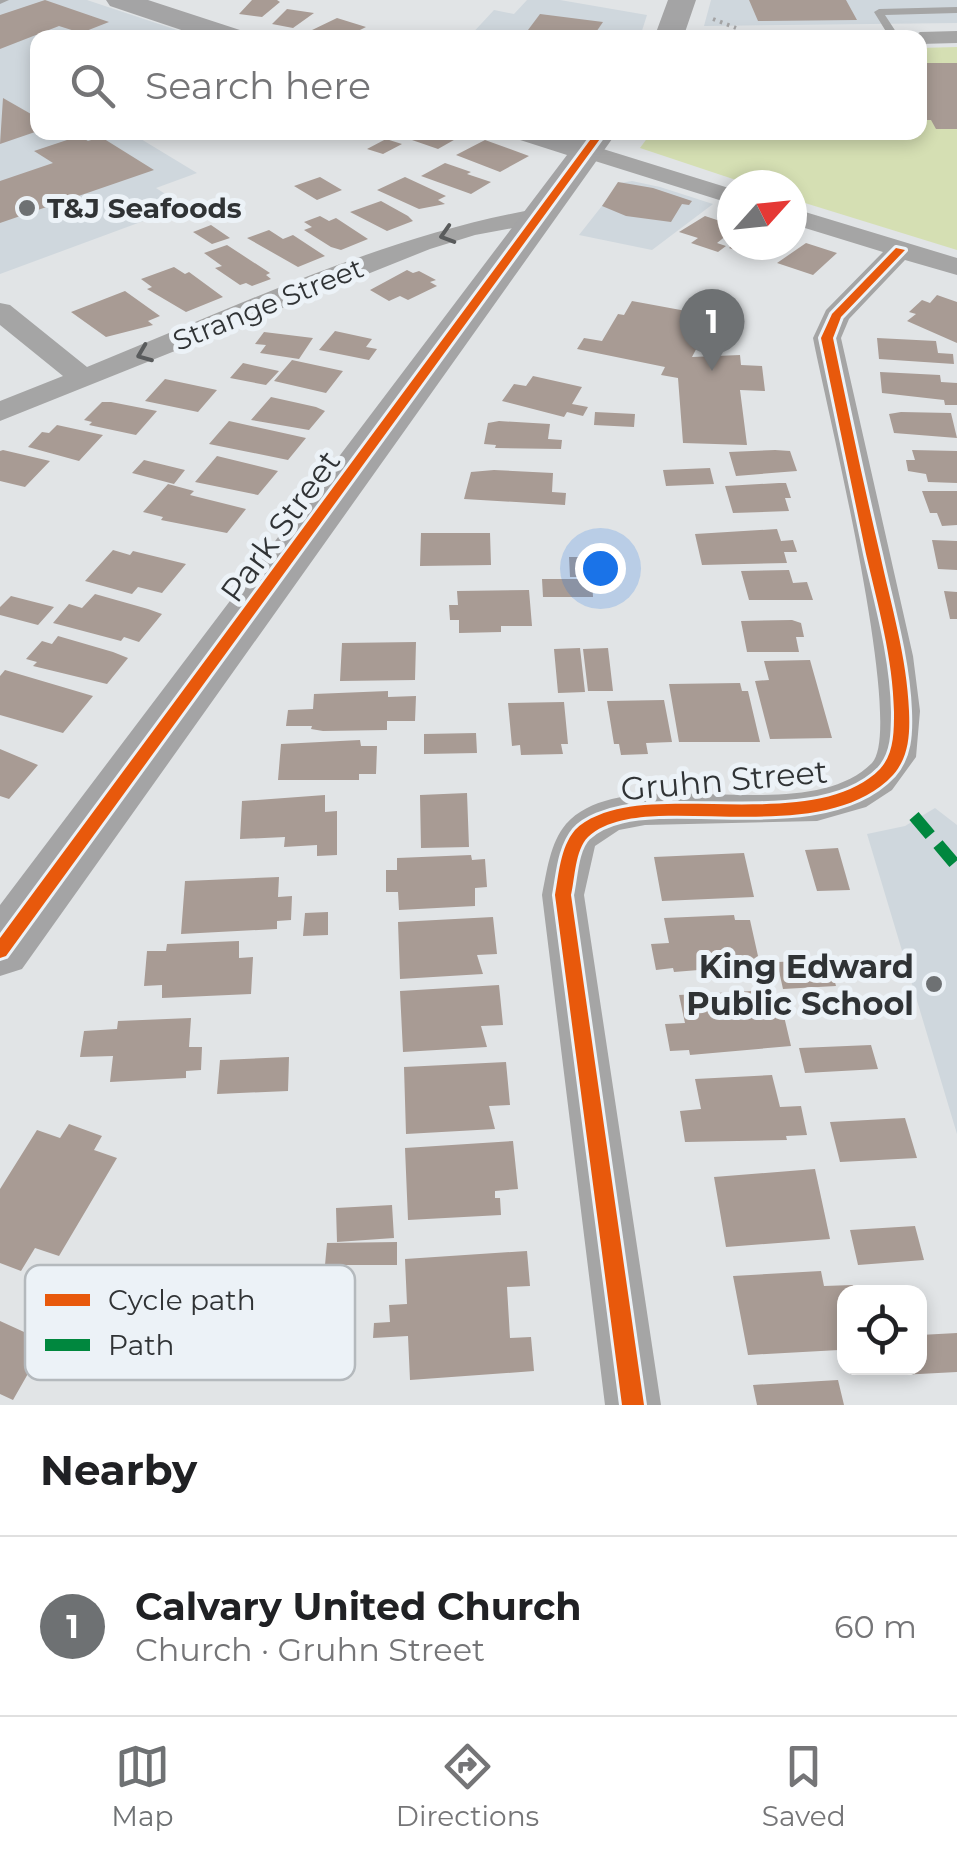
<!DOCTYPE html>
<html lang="en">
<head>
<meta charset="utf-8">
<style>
  body { margin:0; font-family:Montserrat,sans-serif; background:#f2f2f2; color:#202124 }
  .controls { position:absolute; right:30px; bottom:30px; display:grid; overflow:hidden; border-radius:20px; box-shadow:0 5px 15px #0003 }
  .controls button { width:90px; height:90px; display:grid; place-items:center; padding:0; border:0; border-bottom:2px solid #e0e0e0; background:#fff; color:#202124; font:50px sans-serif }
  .compass { position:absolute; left:717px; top:170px; width:90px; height:90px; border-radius:50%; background:#fff; box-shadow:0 5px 15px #0003; rotate:63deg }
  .you { position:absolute; left:600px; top:568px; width:35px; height:35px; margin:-25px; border:8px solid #fff; border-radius:50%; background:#1a73e8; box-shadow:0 0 0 15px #1a73e833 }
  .badge { display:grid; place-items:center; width:65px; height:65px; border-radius:50%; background:#6e7173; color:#fff; font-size:32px; font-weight:700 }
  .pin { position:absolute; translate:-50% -82px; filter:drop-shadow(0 2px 5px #0008) }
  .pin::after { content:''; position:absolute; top:52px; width:35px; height:30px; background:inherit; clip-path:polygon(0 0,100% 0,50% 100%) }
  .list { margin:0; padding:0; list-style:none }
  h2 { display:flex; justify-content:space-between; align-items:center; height:130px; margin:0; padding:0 40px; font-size:42px }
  h2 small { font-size:32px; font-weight:400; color:#757577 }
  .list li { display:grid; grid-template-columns:65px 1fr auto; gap:30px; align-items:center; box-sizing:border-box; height:180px; padding:0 40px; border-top:2px solid #e0e0e0 }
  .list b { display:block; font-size:38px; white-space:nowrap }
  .list p { margin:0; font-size:32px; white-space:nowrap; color:#757577 }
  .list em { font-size:32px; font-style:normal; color:#757577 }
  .icon { flex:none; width:55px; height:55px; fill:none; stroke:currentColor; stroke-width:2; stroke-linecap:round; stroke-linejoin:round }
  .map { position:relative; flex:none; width:957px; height:1405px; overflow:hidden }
  .search { position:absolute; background:#fff; box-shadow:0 5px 15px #0003; left:30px; right:30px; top:30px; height:110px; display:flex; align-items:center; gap:25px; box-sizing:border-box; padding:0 35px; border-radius:20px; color:#757577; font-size:38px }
  .sheet { height:310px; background:#fff }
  nav { display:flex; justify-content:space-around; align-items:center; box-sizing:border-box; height:140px; border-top:2px solid #e0e0e0; background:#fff; font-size:28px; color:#757577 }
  nav a { display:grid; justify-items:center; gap:5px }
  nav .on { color:#6e7173 }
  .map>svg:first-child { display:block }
  .built { fill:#cfd7dd }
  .green { fill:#d5dfb3 }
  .building { fill:#a89b94 }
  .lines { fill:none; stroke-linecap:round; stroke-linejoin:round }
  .path { stroke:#a4a4a5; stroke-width:4; stroke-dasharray:2.5 5; stroke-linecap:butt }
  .lane { fill:#a5a5a5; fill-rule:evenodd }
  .street { fill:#a5a5a5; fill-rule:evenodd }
  .secondary { fill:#a4a4a5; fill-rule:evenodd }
  .quiet { stroke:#00873e; stroke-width:12; stroke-dasharray:25 12; stroke-linecap:butt }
  .cycleway-casing { stroke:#ecf2f7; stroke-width:6 }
  .cycleway { fill:#e8590c; fill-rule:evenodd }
  .oneway { stroke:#595b5c }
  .poi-dot { fill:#6e7173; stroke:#ecf2f7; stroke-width:4 }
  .labels { text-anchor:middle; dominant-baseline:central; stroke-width:10; stroke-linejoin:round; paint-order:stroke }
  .far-poi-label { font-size:28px; font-weight:bold; fill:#303335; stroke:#ecf2f7; text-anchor:start }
  .far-street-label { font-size:28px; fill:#303335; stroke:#ecf2f7 }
  .street-label { font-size:32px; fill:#303335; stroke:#ecf2f7 }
  .poi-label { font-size:32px; font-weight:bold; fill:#303335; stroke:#ecf2f7; text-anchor:end }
  .key { fill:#ecf2f7; stroke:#b4b9bd; stroke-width:2.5 }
  .key-label { font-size:28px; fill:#303335 }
</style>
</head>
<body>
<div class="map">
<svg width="957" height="1405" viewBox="0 0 957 1405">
  <rect width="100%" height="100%" fill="#e1e4e6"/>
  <!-- built -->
  <path class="built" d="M 0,0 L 87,0 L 180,31 L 158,38 L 38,38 L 38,132 L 131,133 L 197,173 L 156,188 L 184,206 L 0,274 Z
    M 527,0 L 560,0 L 647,15 L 640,37 L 468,38 L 494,10 L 514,14 Z
    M 711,0 L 957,0 L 957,23 L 704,26 Z
    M 632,181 L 660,187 L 713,204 L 652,250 L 579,235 L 620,183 Z
    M 935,808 L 957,825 L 957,1134 L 867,834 L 905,826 Z"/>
  <!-- green -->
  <path class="green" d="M 957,47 L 957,250 L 792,199 L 792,185 L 751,185 L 640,148 L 651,133 L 920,132 L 920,48 Z"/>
  <!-- building -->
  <path class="building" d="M 45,0 L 109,22 L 81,33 L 59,26 L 0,49 L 0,15 Z
    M 252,0 L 277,0 L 280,2 L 262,17 L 239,14 Z
    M 749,0 L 846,0 L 857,20 L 758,21 Z
    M 287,9 L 314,13 L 293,28 L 272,24 Z
    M 540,14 L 603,22 L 592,38 L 522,38 Z
    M 337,18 L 366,27 L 344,38 L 326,38 L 310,31 Z
    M 920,63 L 957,63 L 957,129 L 936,129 L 931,120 L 920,120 Z
    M 3,98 L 38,118 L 38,131 L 0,144 Z
    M 426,132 L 450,133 L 468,132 L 438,149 L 412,140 Z
    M 79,136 L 88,141 L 101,137 L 154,170 L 0,223 L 0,181 L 53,163 L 34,151 Z
    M 386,139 L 402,144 L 383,154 L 367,149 Z
    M 485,140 L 529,156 L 500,172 L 456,155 Z
    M 445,163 L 471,172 L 467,174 L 491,182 L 471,194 L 421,176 Z
    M 320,177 L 342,190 L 317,200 L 294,186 Z
    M 405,177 L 446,196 L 438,200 L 445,204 L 419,209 L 377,190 Z
    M 618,182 L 653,188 L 692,201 L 689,205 L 682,204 L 671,222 L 626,216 L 602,206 Z
    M 381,201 L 408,216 L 413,221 L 387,231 L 350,212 Z
    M 320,216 L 329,221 L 336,218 L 368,239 L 341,250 L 331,247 L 304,230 L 312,227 L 304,222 Z
    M 705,216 L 732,225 L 732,231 L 717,243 L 726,246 L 718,252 L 691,243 L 698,238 L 679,232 Z
    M 211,225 L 230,238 L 212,244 L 193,232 Z
    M 269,230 L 283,239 L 293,235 L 325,256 L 298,267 L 247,238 Z
    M 806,243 L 837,253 L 813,275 L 777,263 Z
    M 227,245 L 270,273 L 266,275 L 271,279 L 252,286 L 246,283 L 240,285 L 215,268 L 222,266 L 204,253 Z
    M 732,245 L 780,245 L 763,259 L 729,248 Z
    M 174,267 L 185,274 L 189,272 L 223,297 L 186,312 L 147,289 L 152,287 L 141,279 Z
    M 407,270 L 413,273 L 419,271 L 436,280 L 430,282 L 437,286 L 408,300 L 400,296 L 389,301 L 370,290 Z
    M 125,291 L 160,316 L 148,321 L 153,325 L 106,337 L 71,312 Z
    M 937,295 L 957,302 L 957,343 L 907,321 L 916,314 L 909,312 L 922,300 L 930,303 Z
    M 632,301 L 697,313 L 692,321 L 722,328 L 719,335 L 705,332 L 692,357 L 740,355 L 741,365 L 762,366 L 765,391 L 740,390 L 747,445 L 683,443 L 678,378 L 661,375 L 665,367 L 577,349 L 584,338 L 602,341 L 618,314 L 624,315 Z
    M 335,331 L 372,339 L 366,347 L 377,349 L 369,360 L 319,350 Z
    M 264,332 L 313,338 L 299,359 L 260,353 L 266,345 L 255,344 Z
    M 877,338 L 936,341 L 938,353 L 953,354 L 954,364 L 879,359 Z
    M 292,360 L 343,371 L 326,393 L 274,381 Z
    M 243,363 L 279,371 L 266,385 L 230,378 Z
    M 880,372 L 940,375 L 941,382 L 957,383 L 957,405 L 945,405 L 944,400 L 882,393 Z
    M 533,376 L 582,387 L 572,404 L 588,407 L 583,416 L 567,412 L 564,417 L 502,401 L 514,384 L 526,386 Z
    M 165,379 L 217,390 L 198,412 L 145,401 Z
    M 271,397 L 316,407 L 325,411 L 309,430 L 251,420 Z
    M 102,402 L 111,402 L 157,411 L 136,435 L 89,425 L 92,422 L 84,420 Z
    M 595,412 L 635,414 L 634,427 L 594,425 Z
    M 901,412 L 951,413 L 957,438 L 894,433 L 889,414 Z
    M 229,421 L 306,438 L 288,460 L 209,444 Z
    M 499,421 L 550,424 L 548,439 L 562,440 L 561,449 L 495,448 L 496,445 L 484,444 L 488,423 Z
    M 57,425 L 103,435 L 79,461 L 28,447 L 42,432 L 49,433 Z
    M 3,450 L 50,461 L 25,487 L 0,481 L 0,451 Z
    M 775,450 L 790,451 L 797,471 L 736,476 L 729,452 Z
    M 912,450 L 957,451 L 957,483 L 928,482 L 926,474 L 908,471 L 906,460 L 915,460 Z
    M 217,456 L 278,471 L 258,495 L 195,482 Z
    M 144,460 L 185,470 L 174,484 L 132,473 Z
    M 710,468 L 714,484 L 666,486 L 663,470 Z
    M 494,470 L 553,473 L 552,492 L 566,493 L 565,505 L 464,499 L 471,472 Z
    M 779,483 L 786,483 L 791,498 L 785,498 L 789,511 L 733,513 L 725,486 Z
    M 168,484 L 194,491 L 190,495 L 246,509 L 227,533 L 161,520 L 163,517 L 143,512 Z
    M 922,491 L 957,491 L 957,525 L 942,526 L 937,513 L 930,513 Z
    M 777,529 L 781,541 L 793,540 L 797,552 L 784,552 L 787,563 L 702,565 L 695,534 Z
    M 421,533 L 490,533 L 491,565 L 420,566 Z
    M 932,540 L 957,541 L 957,570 L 938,569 Z
    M 113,550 L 130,555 L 133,551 L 186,564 L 162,593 L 138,587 L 132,594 L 85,581 Z
    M 569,557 L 613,557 L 615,577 L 570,577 Z
    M 789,570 L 793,583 L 807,582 L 813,600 L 749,600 L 741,571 Z
    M 542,579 L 592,579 L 593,597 L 543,597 Z
    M 529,590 L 532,626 L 501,626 L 501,632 L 459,633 L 459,620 L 450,620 L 449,605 L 458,605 L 457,591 Z
    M 944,591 L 957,592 L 957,619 L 950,619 Z
    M 95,594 L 148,609 L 162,614 L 139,642 L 124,637 L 121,641 L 53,623 L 69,604 L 82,608 Z
    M 11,596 L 54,607 L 38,625 L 0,615 L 0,607 Z
    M 792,620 L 801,623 L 804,637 L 796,637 L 799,652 L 747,652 L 741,621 Z
    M 58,636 L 113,652 L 128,658 L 107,684 L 33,666 L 37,662 L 26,659 L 42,641 L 52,644 Z
    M 416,642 L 415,680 L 340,681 L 342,643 Z
    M 580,648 L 585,692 L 558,693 L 554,649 Z
    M 608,648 L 613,691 L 588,691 L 583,649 Z
    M 810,660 L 832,738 L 770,739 L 755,681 L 769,680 L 764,661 Z
    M 5,670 L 93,696 L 63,733 L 0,715 L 0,676 Z
    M 740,683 L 742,691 L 748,691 L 760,742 L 679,742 L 669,684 Z
    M 388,691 L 388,697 L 416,696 L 415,721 L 387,721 L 387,730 L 323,731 L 311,729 L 312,726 L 286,726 L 288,710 L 313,709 L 314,694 Z
    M 664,700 L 672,742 L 646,743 L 648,754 L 621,755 L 619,744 L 614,744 L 607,701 Z
    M 564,702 L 568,744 L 561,744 L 563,754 L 521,755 L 520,745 L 512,746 L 508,703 Z
    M 476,733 L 477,753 L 424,754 L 424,734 Z
    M 360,740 L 361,746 L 377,746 L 376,774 L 359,774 L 359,780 L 278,780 L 281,744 Z
    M 0,749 L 38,765 L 9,799 L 0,796 Z
    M 467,793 L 469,847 L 421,848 L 420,795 Z
    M 325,795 L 325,812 L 337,811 L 337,855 L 317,856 L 317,845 L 284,847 L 285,837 L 240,839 L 242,801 Z
    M 838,848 L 850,890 L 817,891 L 805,850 Z
    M 744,853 L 754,897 L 662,901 L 654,857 Z
    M 471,855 L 472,860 L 485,859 L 487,887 L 475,888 L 475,906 L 399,910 L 398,892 L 386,892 L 386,870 L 397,870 L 397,858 Z
    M 279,877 L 278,897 L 292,896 L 291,920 L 277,921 L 277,929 L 181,934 L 185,881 Z
    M 328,912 L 328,935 L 303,936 L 305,913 Z
    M 734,915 L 735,920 L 750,920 L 760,965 L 674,972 L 673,968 L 656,970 L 651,944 L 669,943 L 664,918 Z
    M 493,917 L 497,954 L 477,955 L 483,974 L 400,979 L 398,922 Z
    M 239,941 L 239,958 L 253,957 L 251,994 L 162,998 L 162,985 L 144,986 L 147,951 L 166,951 L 167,944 Z
    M 829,960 L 836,986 L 783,989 L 777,962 Z
    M 499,985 L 503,1025 L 481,1026 L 487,1047 L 403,1052 L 400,991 Z
    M 752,991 L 756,1013 L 783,1012 L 791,1046 L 690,1055 L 689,1050 L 670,1051 L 665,1024 L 685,1023 L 679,995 Z
    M 191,1018 L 189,1047 L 202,1047 L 201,1070 L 186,1071 L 186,1078 L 110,1082 L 113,1056 L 80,1057 L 84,1031 L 117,1029 L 118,1021 Z
    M 871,1045 L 878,1069 L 805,1073 L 799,1048 Z
    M 289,1057 L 288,1091 L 217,1094 L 220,1060 Z
    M 506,1062 L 510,1105 L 489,1106 L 495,1129 L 406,1134 L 404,1067 Z
    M 772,1075 L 780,1107 L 801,1106 L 807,1135 L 786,1136 L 787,1140 L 685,1142 L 680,1111 L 701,1109 L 695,1079 Z
    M 905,1118 L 917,1158 L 840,1162 L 830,1122 Z
    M 69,1124 L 102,1136 L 94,1150 L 117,1158 L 59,1256 L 35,1248 L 21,1271 L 0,1263 L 0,1189 L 37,1130 L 60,1138 Z
    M 513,1141 L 518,1189 L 495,1191 L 495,1198 L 500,1198 L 501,1215 L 408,1220 L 405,1148 Z
    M 815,1169 L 830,1239 L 726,1247 L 714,1177 Z
    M 392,1205 L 394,1238 L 337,1242 L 336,1208 Z
    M 915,1226 L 924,1260 L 858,1265 L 850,1230 Z
    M 397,1242 L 397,1265 L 325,1265 L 327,1243 Z
    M 527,1251 L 530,1286 L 507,1287 L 510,1338 L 531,1337 L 534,1371 L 410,1380 L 408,1336 L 373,1338 L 374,1323 L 390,1322 L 389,1305 L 407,1304 L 405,1259 Z
    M 821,1271 L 824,1286 L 853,1285 L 855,1292 L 844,1292 L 844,1345 L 838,1345 L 839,1350 L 748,1355 L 733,1276 Z
    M 0,1321 L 46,1342 L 13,1400 L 0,1394 Z
    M 957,1333 L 957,1372 L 900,1375 L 898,1368 L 920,1368 L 920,1335 Z
    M 838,1380 L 844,1405 L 757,1405 L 753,1385 Z"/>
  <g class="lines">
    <!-- path -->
    <path class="path" d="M 713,19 L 736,28"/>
    <!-- lane -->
    <path class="lane" d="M 0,0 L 9,0 L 0,4 Z
      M 957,7 L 957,13 L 885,15 L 900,38 L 890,38 L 874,12 L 879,9 Z
      M 501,32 L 506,35 L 504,38 L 494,38 Z"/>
    <!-- street -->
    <path class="street" d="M 957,31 L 957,43 L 920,44 L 920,38 L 910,38 L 920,32 Z
      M 587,144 L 732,189 L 732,204 L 579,156 L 575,151 Z
      M 542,208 L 551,211 L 555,216 L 551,221 L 475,235 L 430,249 L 0,421 L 0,401 L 63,376 L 0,325 L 0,303 L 10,305 L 87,367 C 236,307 383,235 542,208 Z
      M 792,208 L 957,258 L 957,275 L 905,260 L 849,319 L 841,338 L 913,656 L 920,711 L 916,757 L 892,790 L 866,807 L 817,821 L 645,825 L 619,830 L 595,846 L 584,895 L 661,1405 L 605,1405 L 542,895 C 547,871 550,843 566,824 C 625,757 803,832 872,763 C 906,727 825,401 813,338 L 826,310 L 883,252 L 792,224 Z"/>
    <!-- secondary -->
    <path class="secondary" d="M 106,0 L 148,0 L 246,32 L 250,38 L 205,38 L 110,6 Z
      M 668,0 L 696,0 L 683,38 L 654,38 Z
      M 513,132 L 563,132 L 580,138 L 584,132 L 617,132 L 22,969 L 0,976 L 0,905 L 567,155 L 517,139 Z"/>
    <!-- quiet -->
    <path class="quiet" d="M 914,816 L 954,863"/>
    <!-- cycleway casing -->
    <g class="cycleway-casing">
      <path id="cycleway" d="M 596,132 L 605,132 L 6,956 L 0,958 L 0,938 Z
        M 896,248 L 905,250 L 841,317 L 833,338 C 848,410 863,482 880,554 C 891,605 907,658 909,711 C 910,734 909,757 893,775 C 840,832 730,813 659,816 C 636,817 606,820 588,837 C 575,850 575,878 571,895 L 644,1405 L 622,1405 L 555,895 C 559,874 560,848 575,830 C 586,818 607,811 623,808 C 697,794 825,825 880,769 C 894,754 894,732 894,712 C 893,658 878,606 866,554 C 851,482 836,410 821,338 L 832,314 Z"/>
    </g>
    <!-- cycleway -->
    <use href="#cycleway" class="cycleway"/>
  </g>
  <!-- one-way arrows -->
  <defs><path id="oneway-chevron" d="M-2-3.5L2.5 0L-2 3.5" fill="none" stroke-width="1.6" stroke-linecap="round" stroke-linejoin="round" transform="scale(2.5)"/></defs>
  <g class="oneway">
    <use href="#oneway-chevron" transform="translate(447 235) rotate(163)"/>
    <use href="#oneway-chevron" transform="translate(144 354) rotate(158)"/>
  </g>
  <!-- markers -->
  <g class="poi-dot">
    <circle cx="27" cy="208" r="10"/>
    <circle cx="934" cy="984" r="10"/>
  </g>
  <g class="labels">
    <!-- far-poi labels -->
    <g class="far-poi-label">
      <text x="47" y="208">T&amp;J Seafoods</text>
    </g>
    <!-- far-street labels -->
    <g class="far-street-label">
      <text transform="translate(268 304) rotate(-22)">Strange Street</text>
    </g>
    <!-- street labels -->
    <g class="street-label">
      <text transform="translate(280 526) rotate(-54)">Park Street</text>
      <text transform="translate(724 780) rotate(-5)">Gruhn Street</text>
    </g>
    <!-- poi labels -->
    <g class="poi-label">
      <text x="914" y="966">King Edward<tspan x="914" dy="37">Public School</tspan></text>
    </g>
  </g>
  <!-- legend -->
  <rect x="25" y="1265" width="330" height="115" rx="15" class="key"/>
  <rect x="45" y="1294" width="45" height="12" fill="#e8590c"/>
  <rect x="45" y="1339" width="45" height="12" fill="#00873e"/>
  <g class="key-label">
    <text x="108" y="1310">Cycle path</text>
    <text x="108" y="1355">Path</text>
  </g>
</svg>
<div class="controls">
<button><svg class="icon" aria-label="locate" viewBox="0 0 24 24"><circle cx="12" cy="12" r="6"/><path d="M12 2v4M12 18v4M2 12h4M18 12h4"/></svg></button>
</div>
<svg class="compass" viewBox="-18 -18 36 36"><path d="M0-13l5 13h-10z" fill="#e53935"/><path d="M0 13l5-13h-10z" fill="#757577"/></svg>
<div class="you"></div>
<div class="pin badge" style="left:712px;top:371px">1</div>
<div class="search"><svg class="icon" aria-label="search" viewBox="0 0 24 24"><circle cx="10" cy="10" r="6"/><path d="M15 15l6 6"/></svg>Search here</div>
</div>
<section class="sheet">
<h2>Nearby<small></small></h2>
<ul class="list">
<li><span class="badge">1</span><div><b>Calvary United Church</b><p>Church · Gruhn Street</p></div><em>60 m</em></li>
</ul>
</section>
<nav>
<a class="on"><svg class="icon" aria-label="map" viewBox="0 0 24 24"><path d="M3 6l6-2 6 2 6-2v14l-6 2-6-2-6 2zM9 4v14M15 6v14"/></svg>Map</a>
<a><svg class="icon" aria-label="directions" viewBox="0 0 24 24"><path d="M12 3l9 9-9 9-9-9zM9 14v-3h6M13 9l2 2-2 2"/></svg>Directions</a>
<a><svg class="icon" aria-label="saved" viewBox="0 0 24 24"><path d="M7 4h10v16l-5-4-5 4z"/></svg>Saved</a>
</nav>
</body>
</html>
